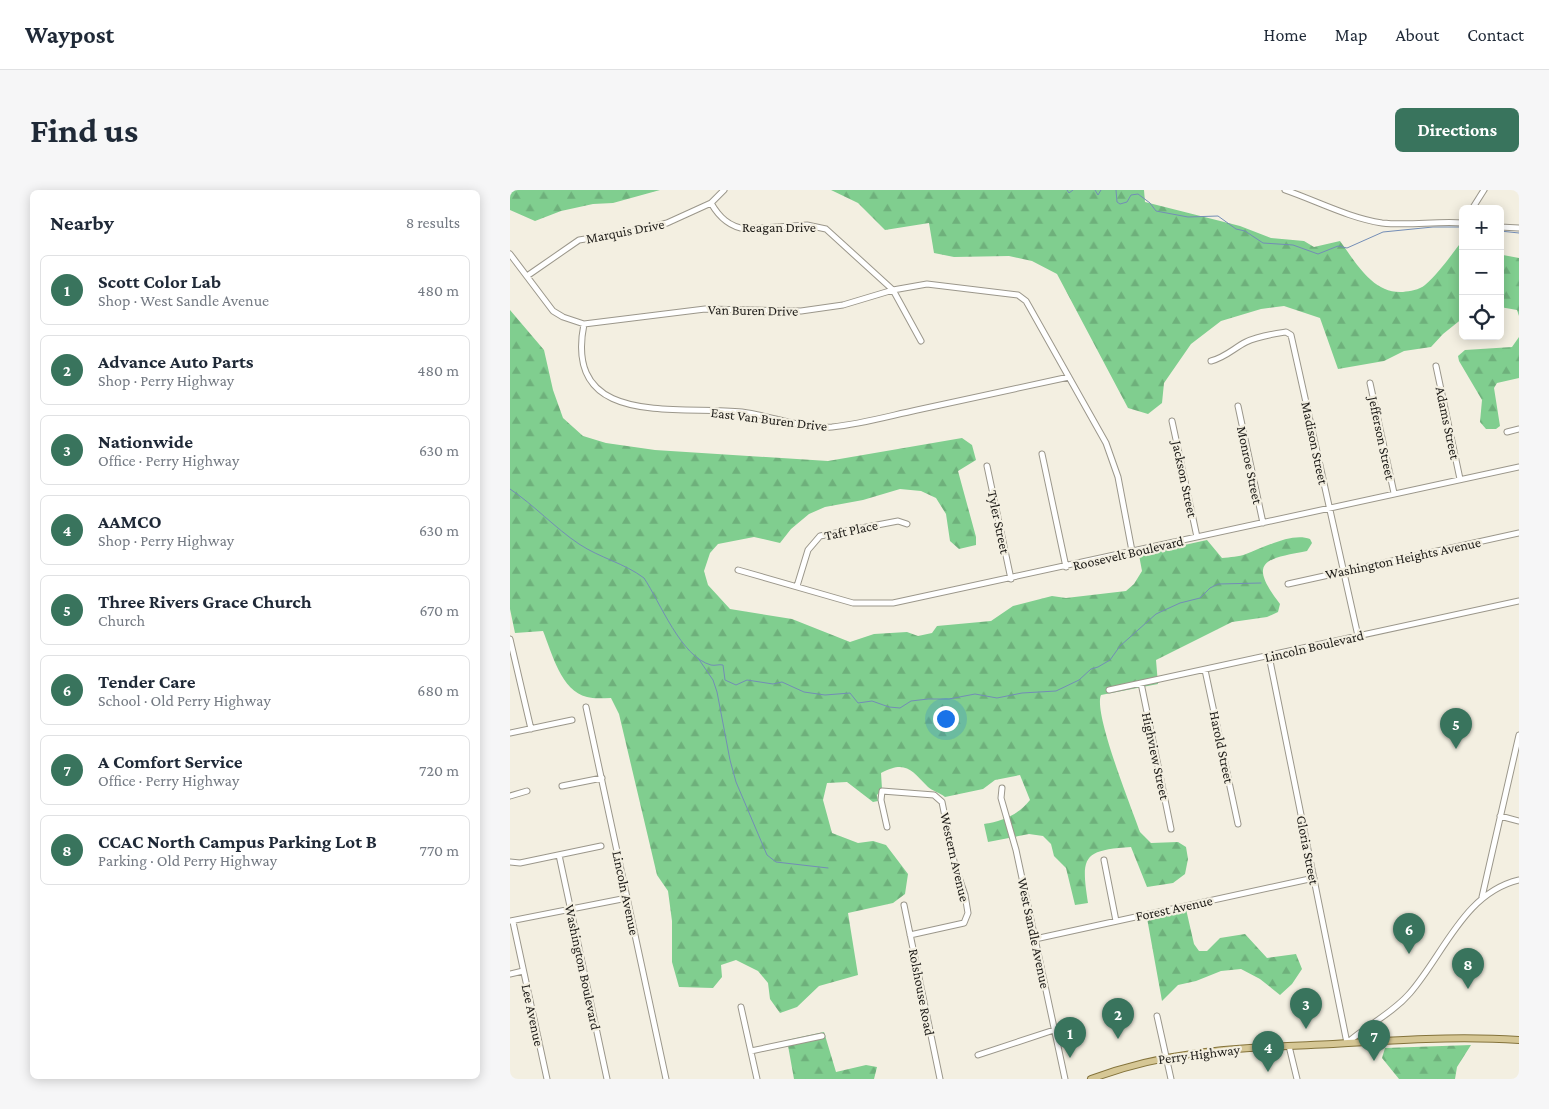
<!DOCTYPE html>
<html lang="en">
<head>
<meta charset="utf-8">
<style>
  body { margin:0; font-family:"Crimson Pro",serif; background:#f6f6f7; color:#1f2937 }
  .controls { position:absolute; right:15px; top:15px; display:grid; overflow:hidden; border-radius:8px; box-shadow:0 2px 12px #0003 }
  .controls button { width:45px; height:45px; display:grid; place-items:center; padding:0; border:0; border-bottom:1px solid #e0e1e3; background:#fff; color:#1f2937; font:25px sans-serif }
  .you { position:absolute; left:435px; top:528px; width:18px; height:18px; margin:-12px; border:4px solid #fff; border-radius:50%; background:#1a73e8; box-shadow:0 0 0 8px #1a73e833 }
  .badge { display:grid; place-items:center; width:32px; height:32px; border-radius:50%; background:#39745d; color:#fff; font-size:16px; font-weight:700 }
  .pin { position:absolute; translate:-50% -41px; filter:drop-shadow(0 1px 2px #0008) }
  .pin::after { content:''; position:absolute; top:26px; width:18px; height:15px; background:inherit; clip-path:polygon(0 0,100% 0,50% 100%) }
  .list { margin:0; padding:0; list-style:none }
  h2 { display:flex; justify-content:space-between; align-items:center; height:65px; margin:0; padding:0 20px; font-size:21px }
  h2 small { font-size:16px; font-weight:400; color:#747a83 }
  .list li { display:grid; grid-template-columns:32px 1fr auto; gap:15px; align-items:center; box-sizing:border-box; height:70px; margin:0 10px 10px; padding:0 10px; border:1px solid #e0e1e3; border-radius:8px }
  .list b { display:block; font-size:19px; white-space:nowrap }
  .list p { margin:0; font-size:16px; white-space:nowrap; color:#747a83 }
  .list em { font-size:16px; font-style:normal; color:#747a83 }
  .icon { flex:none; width:28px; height:28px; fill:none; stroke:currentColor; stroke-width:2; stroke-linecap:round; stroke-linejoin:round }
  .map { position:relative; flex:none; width:1009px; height:889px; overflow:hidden; border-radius:8px }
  header { display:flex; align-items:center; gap:30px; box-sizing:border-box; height:70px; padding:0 25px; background:#fff; border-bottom:1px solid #e0e1e3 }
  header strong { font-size:24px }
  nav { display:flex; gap:28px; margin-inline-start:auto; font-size:18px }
  .intro { display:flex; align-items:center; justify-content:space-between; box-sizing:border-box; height:120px; padding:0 30px }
  h1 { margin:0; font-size:35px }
  .button { padding:12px 22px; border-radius:8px; background:#39745d; color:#fff; font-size:18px; font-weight:700 }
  main { display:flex; gap:30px; padding:0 30px }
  aside { flex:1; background:#fff; border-radius:8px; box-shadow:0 2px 12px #0003 }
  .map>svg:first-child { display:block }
  .forest { fill:url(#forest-firs) }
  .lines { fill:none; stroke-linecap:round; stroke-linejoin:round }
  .stream { stroke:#738db6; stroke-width:1 }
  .minor-casing { stroke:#9b978b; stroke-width:7 }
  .major-casing { stroke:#84733b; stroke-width:8 }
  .minor { stroke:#fff; stroke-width:5 }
  .major { stroke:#d6c795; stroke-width:6 }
  .labels { text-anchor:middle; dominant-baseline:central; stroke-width:4.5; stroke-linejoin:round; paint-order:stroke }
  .street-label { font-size:14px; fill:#1e1c18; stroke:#f3efe1 }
</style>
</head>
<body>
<header>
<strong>Waypost</strong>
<nav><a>Home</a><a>Map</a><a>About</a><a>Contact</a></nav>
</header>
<div class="intro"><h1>Find us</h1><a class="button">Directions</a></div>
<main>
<aside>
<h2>Nearby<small>8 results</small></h2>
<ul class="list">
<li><span class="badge">1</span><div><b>Scott Color Lab</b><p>Shop · West Sandle Avenue</p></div><em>480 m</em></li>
<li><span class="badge">2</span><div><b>Advance Auto Parts</b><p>Shop · Perry Highway</p></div><em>480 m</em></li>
<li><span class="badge">3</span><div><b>Nationwide</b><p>Office · Perry Highway</p></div><em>630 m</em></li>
<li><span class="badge">4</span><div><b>AAMCO</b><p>Shop · Perry Highway</p></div><em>630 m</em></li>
<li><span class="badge">5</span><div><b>Three Rivers Grace Church</b><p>Church</p></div><em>670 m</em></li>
<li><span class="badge">6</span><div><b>Tender Care</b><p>School · Old Perry Highway</p></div><em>680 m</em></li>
<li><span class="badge">7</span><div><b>A Comfort Service</b><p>Office · Perry Highway</p></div><em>720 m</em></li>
<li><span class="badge">8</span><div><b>CCAC North Campus Parking Lot B</b><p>Parking · Old Perry Highway</p></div><em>770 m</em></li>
</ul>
</aside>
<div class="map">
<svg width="1009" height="889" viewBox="0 0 1009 889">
  <defs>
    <pattern id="forest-firs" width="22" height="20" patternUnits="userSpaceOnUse" patternTransform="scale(1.25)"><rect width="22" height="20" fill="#80ce8f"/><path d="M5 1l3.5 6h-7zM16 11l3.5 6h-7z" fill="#6eb07b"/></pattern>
  </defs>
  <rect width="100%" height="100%" fill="#f3efe1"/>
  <!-- forest -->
  <path class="forest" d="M 0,0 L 150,0 L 103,13 L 83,14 L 51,21 L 25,31 L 0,20 Z
    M 321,0 L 634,0 L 635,12 L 730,36 L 761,48 L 794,51 L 804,57 L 830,51 C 846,73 863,104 893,102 C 900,101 909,100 915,95 C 929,83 941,65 953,50 L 953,128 L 933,144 L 921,157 L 894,161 L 874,171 L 828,179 L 810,128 L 774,116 L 751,119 L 711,131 L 681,154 L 654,193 L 652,213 L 638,224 L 618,218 L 547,84 L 522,71 L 499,66 L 444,67 L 424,63 L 419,33 L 375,40 L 348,13 Z
    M 990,55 L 993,65 L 1009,68 L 1009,126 L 1007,120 L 990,117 Z
    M 0,120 L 34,160 L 43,200 L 53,228 L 73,246 L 96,253 L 145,260 L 318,271 L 452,248 L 462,255 L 466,270 L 448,281 L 466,347 L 466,355 L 449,359 L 440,351 L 436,324 L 426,308 L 411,301 L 390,299 L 353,310 L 315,317 L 299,324 L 281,339 L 270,353 L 244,347 L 208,354 L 200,363 L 194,381 L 198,395 L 220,419 L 282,429 L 340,452 L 364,444 L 397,442 L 408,446 L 422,443 L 427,436 L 481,431 L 503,416 L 542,406 L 556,408 L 616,401 L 624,394 L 632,381 L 629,365 L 697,350 L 712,368 C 720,367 729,367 736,364 C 753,358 782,342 800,349 L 802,353 L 797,361 C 755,369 737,371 770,414 L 768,422 L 757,427 L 722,432 L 646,470 L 648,494 L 591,505 C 583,523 622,619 630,642 L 641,653 L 668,652 L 676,657 L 678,669 L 675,684 L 663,693 L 637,697 L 621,657 C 572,660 571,667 578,713 L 565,715 L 556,678 L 544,666 L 541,654 L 533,646 L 519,644 L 478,652 L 474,634 C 493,631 508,625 520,610 L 510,585 L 485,590 L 473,599 L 435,607 C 429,602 422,601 418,597 C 401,580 396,570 371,583 L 372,599 L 367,605 L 368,611 L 363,612 L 337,592 L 317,593 L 313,610 L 322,643 L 348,653 L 363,651 L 376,655 L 398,684 L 395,704 L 383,713 L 338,723 L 348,785 L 309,796 L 287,817 L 270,823 L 260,809 L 258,793 L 248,781 L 226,770 L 211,775 L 212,787 L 203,798 L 169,797 L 162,772 L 162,731 L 158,701 L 147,685 L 109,524 L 101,508 C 93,508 84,509 77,507 C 51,501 42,463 33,441 L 5,443 L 0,419 Z
    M 1009,147 L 1009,188 L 987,193 L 984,198 L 990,236 L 986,239 L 976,239 L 970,232 L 972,210 L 949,171 L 948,166 L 955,160 L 1002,157 Z
    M 676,719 L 684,754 L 689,761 L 697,761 L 710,748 L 735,744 L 757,768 L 786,764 L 792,779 L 782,794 L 770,805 L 750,789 L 731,779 L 711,781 L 686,791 L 668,795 L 652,811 L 637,728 Z
    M 314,842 L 326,882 L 356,875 L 367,877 L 364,889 L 284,889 L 277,850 Z
    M 961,855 L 947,877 L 945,889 L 889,889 L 872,868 L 875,858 Z"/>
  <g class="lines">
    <!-- stream -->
    <path class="stream" d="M 557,0 L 559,3 L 563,0
      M 585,0 L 588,5 L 591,0
      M 606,0 L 607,12 L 610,14 L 617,12 L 621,5 L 628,4 L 640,13 L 646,21 L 678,27 L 708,26 L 726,39 L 735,41 L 753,53 L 783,55 L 808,64 L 828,56 L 837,58 L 873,42 L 923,37 L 953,37
      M 990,41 L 1009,43
      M 0,299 C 24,315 45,338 69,354 C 90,368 114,373 134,388 C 150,412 171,467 201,475 C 205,476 209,474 213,475 L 215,490 L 226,495 L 237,490 L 263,494 L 272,492 L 294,502 L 315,505 L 340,503 L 348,513 L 362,511 L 379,517 L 390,518 L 401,511 L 418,509 L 439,509 L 465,504 L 487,508 L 512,503 L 546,501 L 569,490 L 581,479 L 588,477 L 600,470 L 610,456 L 646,424 L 670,413 L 690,408 L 700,398 L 708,394 L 751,393
      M 188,468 L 203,490 L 207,502 L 220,570 L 226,592 L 257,665 L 266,672 L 318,678"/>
    <!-- minor casing -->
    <g class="minor-casing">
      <path id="minor" d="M 775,0 C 807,11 839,28 872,33 C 899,36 926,31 953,33
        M 201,13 C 209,27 219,37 236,39 L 297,35 L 316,39 L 383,100 L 411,151
        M 962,19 L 974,0
        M 990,37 L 1009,38
        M 0,64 L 43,121 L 53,127 L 74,134 L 195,119 L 291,121 L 333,115 L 383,100 L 417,94 L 508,105 L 516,111 L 520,118 L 596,253 L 608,287 L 622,361
        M 17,86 L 69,50 L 126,41 L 157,33 L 201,13 L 214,0
        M 74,134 C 53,239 168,215 232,222 C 263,226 291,239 322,237 C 351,234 379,226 407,220 C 458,209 509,198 559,187
        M 701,171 C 716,167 724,158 736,152 C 748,146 763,144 776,142 L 781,145 L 848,446
        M 926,176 L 950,289
        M 860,193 L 884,303
        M 728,216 L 753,333
        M 662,231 L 687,347
        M 997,242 L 1009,239
        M 532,264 L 556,377
        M 477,276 L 501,389
        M 228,380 L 343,413 L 383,413 L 1009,277
        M 778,394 L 1009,343
        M 287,396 L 298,360 L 310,346 L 388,331 L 397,334
        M 0,449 L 21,539
        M 759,466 L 837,853
        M 695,480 L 728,634
        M 631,493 L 661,639
        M 599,500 L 1009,411
        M 76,517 L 156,889
        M 0,543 L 62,530
        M 52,596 L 92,588
        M 492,598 L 491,608 L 506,660 L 555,889
        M 0,606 L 17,601
        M 990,626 L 1009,631
        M 377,637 L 371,610 L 372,601 L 424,605 L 432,612 L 445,676 L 455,705 L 458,723 L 454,733 L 400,745
        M 49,665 L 97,889
        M 594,670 L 606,731
        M 0,672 L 10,673 L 91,656
        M 972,707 L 1009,545
        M 394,715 L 430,889
        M 0,731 L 117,708
        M 3,732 L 37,889
        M 525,749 L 804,688
        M 0,784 L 13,781
        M 231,817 L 247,889
        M 647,826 L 661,889
        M 837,853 C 857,835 882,824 900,803 C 934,764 954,703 1009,690
        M 779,856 L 787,889
        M 241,861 L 312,846
        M 468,865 L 544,840"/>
    </g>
    <!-- major casing -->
    <g class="major-casing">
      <path id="major" d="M 581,889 C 663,858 738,858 823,854 C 885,850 947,846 1009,850"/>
    </g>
    <!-- minor -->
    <use href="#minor" class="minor"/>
    <!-- major -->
    <use href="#major" class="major"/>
  </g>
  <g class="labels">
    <!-- street labels -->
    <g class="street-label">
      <text x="269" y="37">Reagan Drive</text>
      <text transform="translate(115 41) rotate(-11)">Marquis Drive</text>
      <text transform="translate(243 120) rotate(1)">Van Buren Drive</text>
      <text transform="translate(259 229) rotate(7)">East Van Buren Drive</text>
      <text transform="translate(938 233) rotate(78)">Adams Street</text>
      <text transform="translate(872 248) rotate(78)">Jefferson Street</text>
      <text transform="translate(805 253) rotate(78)">Madison Street</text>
      <text transform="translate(740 275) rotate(78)">Monroe Street</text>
      <text transform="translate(675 289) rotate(78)">Jackson Street</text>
      <text transform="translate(489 332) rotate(78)">Tyler Street</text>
      <text transform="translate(341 340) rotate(-12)">Taft Place</text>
      <text transform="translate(618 363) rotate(-13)">Roosevelt Boulevard</text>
      <text transform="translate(893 368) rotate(-12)">Washington Heights Avenue</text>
      <text transform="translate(804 456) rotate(-13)">Lincoln Boulevard</text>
      <text transform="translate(712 557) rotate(78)">Harold Street</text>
      <text transform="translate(646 566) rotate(78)">Highview Street</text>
      <text transform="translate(798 660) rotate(79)">Gloria Street</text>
      <text transform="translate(445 667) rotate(77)">Western Avenue</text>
      <text transform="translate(116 703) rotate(78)">Lincoln Avenue</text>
      <text transform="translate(664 718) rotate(-12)">Forest Avenue</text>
      <text transform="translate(524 743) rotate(78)">West Sandle Avenue</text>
      <text transform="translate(73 777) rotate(78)">Washington Boulevard</text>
      <text transform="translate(412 802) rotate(79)">Rolshouse Road</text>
      <text transform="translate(23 825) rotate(78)">Lee Avenue</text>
      <text transform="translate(689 864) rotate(-7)">Perry Highway</text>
    </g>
  </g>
</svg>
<div class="controls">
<button>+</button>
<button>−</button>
<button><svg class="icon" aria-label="locate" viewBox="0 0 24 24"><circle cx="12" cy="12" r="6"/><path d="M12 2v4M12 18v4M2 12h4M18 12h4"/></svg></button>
</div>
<div class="you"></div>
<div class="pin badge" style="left:560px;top:868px">1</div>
<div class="pin badge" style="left:608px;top:849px">2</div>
<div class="pin badge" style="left:796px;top:839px">3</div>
<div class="pin badge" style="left:758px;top:882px">4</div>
<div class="pin badge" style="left:946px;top:559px">5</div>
<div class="pin badge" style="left:899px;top:764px">6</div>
<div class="pin badge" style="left:864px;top:871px">7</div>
<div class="pin badge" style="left:958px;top:799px">8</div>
</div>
</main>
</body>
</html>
